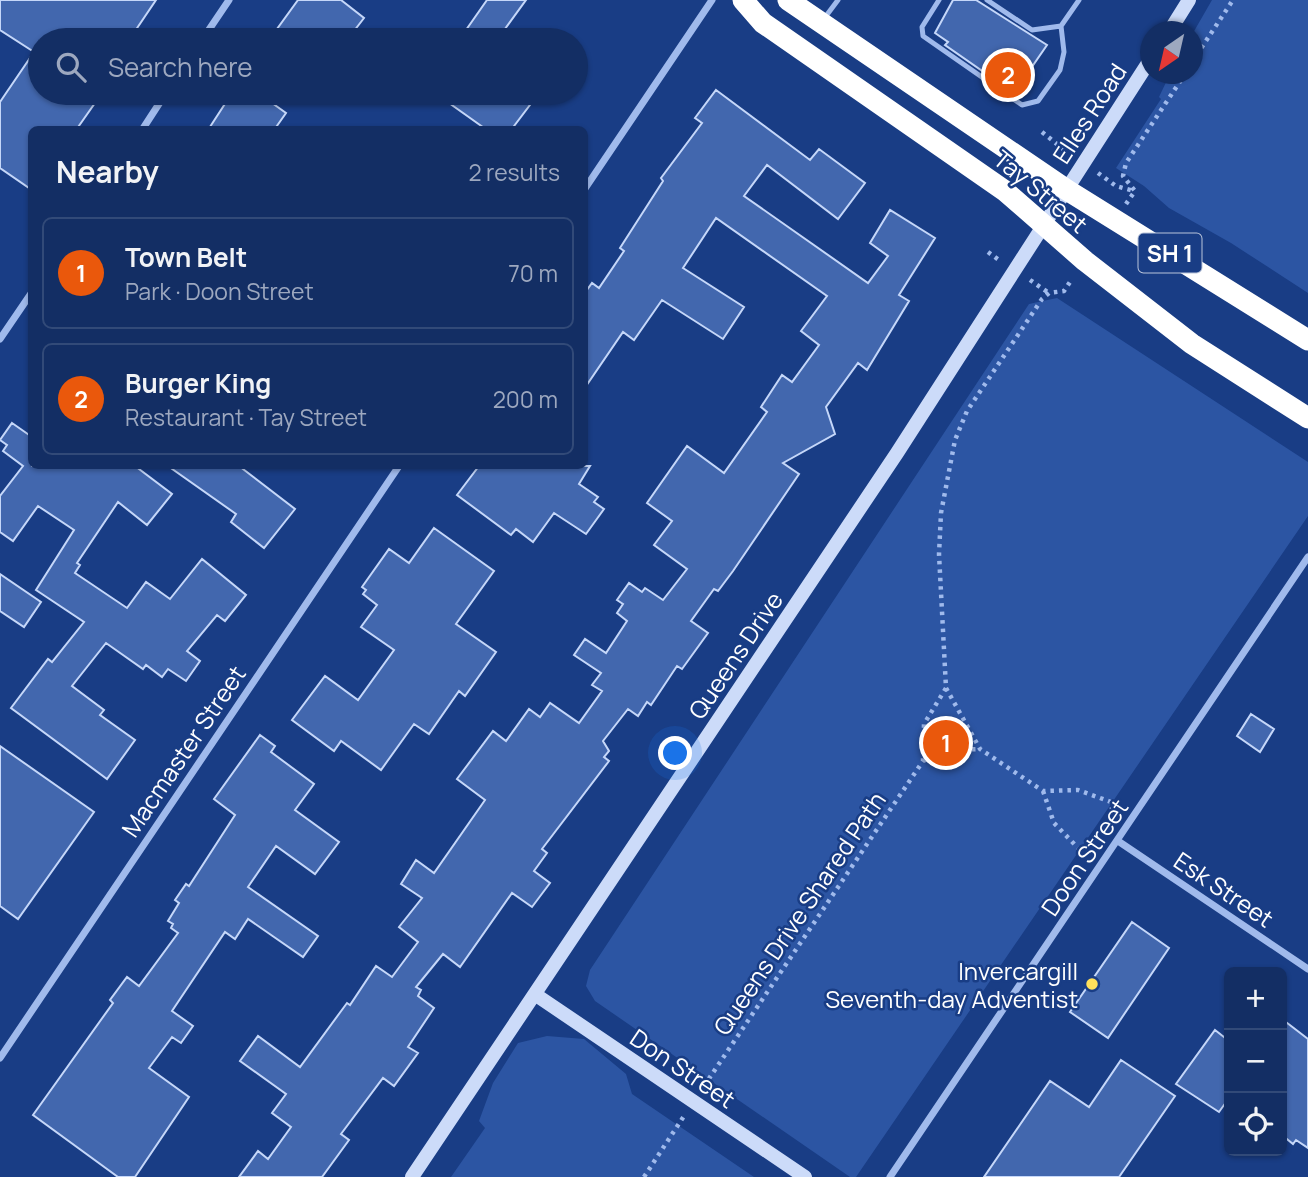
<!DOCTYPE html>
<html lang="en">
<head>
<meta charset="utf-8">
<style>
  body { margin:0; font-family:Manrope,sans-serif; background:#203a6d; color:#f1f3f6 }
  .controls { position:absolute; right:21px; bottom:21px; display:grid; overflow:hidden; border-radius:10px; box-shadow:0 2px 5px #0004 }
  .controls button { width:63px; height:63px; display:grid; place-items:center; padding:0; border:0; border-bottom:2px solid #324a78; background:#132e64; color:#f1f3f6; font:35px sans-serif }
  .compass { position:absolute; left:1140px; top:21px; width:63px; height:63px; border-radius:50%; background:#132e64; box-shadow:0 2px 5px #0004; rotate:214deg }
  .you { position:absolute; left:676px; top:754px; width:24px; height:24px; margin:-18px; border:5px solid #fff; border-radius:50%; background:#1a73e8; box-shadow:0 0 0 10px #1a73e833 }
  .badge { display:grid; place-items:center; width:46px; height:46px; border-radius:50%; background:#ea580c; color:#fff; font-size:23px; font-weight:700 }
  .pin { position:absolute; translate:-50% -50%; border:4px solid #fff; box-shadow:0 2px 7px #0006 }
  .list { margin:0; padding:0; list-style:none }
  h2 { display:flex; justify-content:space-between; align-items:center; height:91px; margin:0; padding:0 28px; font-size:30px }
  h2 small { font-size:23px; font-weight:400; color:#9da8bf }
  .list li { display:grid; grid-template-columns:46px 1fr auto; gap:21px; align-items:center; box-sizing:border-box; height:112px; margin:0 14px 14px; padding:0 14px; border:2px solid #324a78; border-radius:10px }
  .list b { display:block; font-size:26px; white-space:nowrap }
  .list p { margin:0; font-size:23px; white-space:nowrap; color:#9da8bf }
  .list em { font-size:23px; font-style:normal; color:#9da8bf }
  .icon { flex:none; width:38px; height:38px; fill:none; stroke:currentColor; stroke-width:2; stroke-linecap:round; stroke-linejoin:round }
  .map { position:relative; flex:none; width:1308px; height:1177px; overflow:hidden }
  .search { position:absolute; background:#132e64; box-shadow:0 2px 5px #0004; left:28px; top:28px; width:560px; height:77px; display:flex; align-items:center; gap:18px; box-sizing:border-box; padding:0 24px; border-radius:38px; color:#9da8bf; font-size:26px }
  .panel { position:absolute; background:#132e64; box-shadow:0 2px 5px #0004; left:28px; top:126px; width:560px; height:343px; border-radius:10px }
  .map>svg:first-child { display:block }
  .green { fill:#2c55a3 }
  .building { fill:#4267ae; stroke:#c5d7f9; stroke-width:2 }
  .lines { fill:none; stroke-linecap:round; stroke-linejoin:round }
  .path { stroke:#a0baec; stroke-width:4.5; stroke-dasharray:3.5 5; stroke-linecap:butt }
  .lane { stroke:#a0baec; stroke-width:5 }
  .street { stroke:#a0baec; stroke-width:7 }
  .secondary { stroke:#ccdbf9; stroke-width:14 }
  .highway { stroke:#fff; stroke-width:21 }
  .poi-dot { fill:#ffe05b; stroke:#193d85; stroke-width:2.5 }
  .labels { text-anchor:middle; dominant-baseline:central; stroke-width:5; stroke-linejoin:round; paint-order:stroke }
  .shield { fill:#193d85; stroke:#bac5da; stroke-width:2 }
  .shield-label { font-size:23px; font-weight:bold; fill:#fff }
  .street-label { font-size:24px; fill:#fff; stroke:#193d85 }
  .poi-label { font-size:24px; fill:#fff; stroke:#193d85; text-anchor:end }
</style>
</head>
<body>
<div class="map">
<svg width="1308" height="1177" viewBox="0 0 1308 1177">
  <rect width="100%" height="100%" fill="#193d85"/>
  <!-- green -->
  <path class="green" d="M 1212,0 L 1308,0 L 1308,293 L 1231,243 L 1169,208 L 1144,186 L 1116,168 L 1161,99 L 1159,97 L 1170,74 L 1192,74 L 1193,33 Z
    M 1057,298 L 1308,462 L 1308,516 L 856,1177 L 850,1177 L 595,1001 L 586,986 L 590,970 L 1029,304 Z
    M 547,1036 L 584,1039 L 626,1074 L 632,1094 L 754,1177 L 451,1177 L 485,1128 L 479,1121 L 493,1083 L 518,1043 Z"/>
  <!-- building -->
  <path class="building" d="M 0,0 L 156,0 L 129,40 L 40,40 L 40,93 L 102,93 L 76,130 L 32,130 L 32,190 L 0,168 L 0,102 L 34,52 L 0,30 Z
    M 298,0 L 341,0 L 364,18 L 347,40 L 269,40 Z
    M 487,0 L 526,0 L 497,40 L 459,40 Z
    M 953,0 L 976,0 L 1047,45 L 1014,93 L 945,45 L 948,42 L 935,33 Z
    M 716,90 L 810,160 L 819,149 L 865,183 L 838,219 L 767,165 L 744,196 L 868,283 L 888,256 L 870,243 L 890,210 L 935,238 L 899,295 L 909,301 L 867,370 L 858,363 L 826,407 L 835,434 L 783,463 L 799,474 L 733,571 L 718,591 L 714,589 L 691,621 L 708,633 L 682,669 L 677,666 L 651,705 L 647,702 L 638,716 L 628,709 L 603,741 L 609,751 L 604,757 L 609,761 L 542,849 L 547,853 L 534,871 L 550,883 L 532,907 L 512,893 L 460,967 L 443,954 L 416,987 L 421,990 L 418,996 L 434,1008 L 408,1047 L 418,1053 L 394,1086 L 383,1078 L 341,1134 L 349,1140 L 322,1177 L 239,1177 L 258,1151 L 268,1159 L 291,1127 L 272,1113 L 286,1094 L 240,1061 L 258,1036 L 300,1067 L 347,1003 L 350,1005 L 376,966 L 392,977 L 418,942 L 399,927 L 422,898 L 401,884 L 416,860 L 434,873 L 485,800 L 457,779 L 493,731 L 506,741 L 529,709 L 540,717 L 550,703 L 579,723 L 602,691 L 592,685 L 601,673 L 574,655 L 585,639 L 606,653 L 627,621 L 617,613 L 623,604 L 617,600 L 629,583 L 642,592 L 645,588 L 663,600 L 687,569 L 654,545 L 672,521 L 647,503 L 687,446 L 724,473 L 767,412 L 761,407 L 782,375 L 792,382 L 819,345 L 801,331 L 827,296 L 716,218 L 683,268 L 744,307 L 723,339 L 662,300 L 634,340 L 623,332 L 584,389 L 584,294 L 592,283 L 599,288 L 624,251 L 620,248 L 663,181 L 661,178 L 702,123 L 695,118 Z
    M 232,93 L 258,93 L 286,113 L 274,130 L 208,130 Z
    M 435,93 L 539,93 L 511,130 L 487,130 Z
    M 12,423 L 32,437 L 32,466 L 135,466 L 172,494 L 147,525 L 118,502 L 77,563 L 80,565 L 75,573 L 127,608 L 146,582 L 170,599 L 202,559 L 246,595 L 225,621 L 217,615 L 187,651 L 200,661 L 186,681 L 168,669 L 162,677 L 146,665 L 143,669 L 106,643 L 72,686 L 104,710 L 100,715 L 135,740 L 107,779 L 11,708 L 48,659 L 52,662 L 84,622 L 36,590 L 74,530 L 38,506 L 13,541 L 0,532 L 0,496 L 23,466 L 3,451 L 7,445 L 0,440 Z
    M 168,466 L 239,466 L 295,509 L 264,548 L 231,522 L 236,514 Z
    M 479,466 L 590,466 L 579,484 L 598,497 L 594,502 L 604,509 L 586,534 L 554,513 L 533,542 L 516,529 L 511,535 L 457,495 Z
    M 434,528 L 494,571 L 456,624 L 496,652 L 465,696 L 459,691 L 429,734 L 414,724 L 381,770 L 341,741 L 334,751 L 292,720 L 325,676 L 358,700 L 394,650 L 361,627 L 377,605 L 363,594 L 366,590 L 362,587 L 389,549 L 409,563 Z
    M 0,574 L 41,602 L 24,627 L 0,611 Z
    M 1251,714 L 1274,729 L 1260,752 L 1237,736 Z
    M 260,735 L 275,746 L 271,752 L 314,784 L 295,810 L 339,842 L 315,874 L 276,846 L 248,887 L 318,936 L 303,957 L 248,919 L 235,939 L 225,932 L 172,1011 L 193,1026 L 181,1043 L 172,1037 L 149,1068 L 189,1097 L 135,1177 L 118,1177 L 33,1115 L 113,1003 L 110,1000 L 127,977 L 139,986 L 178,933 L 171,928 L 173,924 L 168,921 L 179,903 L 175,900 L 186,884 L 189,886 L 235,815 L 214,799 Z
    M 0,746 L 94,812 L 18,919 L 0,906 Z
    M 1132,922 L 1169,948 L 1108,1038 L 1070,1012 Z
    M 1282,1019 L 1308,1039 L 1308,1148 L 1296,1140 L 1293,1144 L 1282,1135 Z
    M 1215,1030 L 1229,1041 L 1229,1098 L 1219,1112 L 1176,1084 Z
    M 1121,1060 L 1175,1096 L 1119,1177 L 984,1177 L 1050,1081 L 1089,1107 Z"/>
  <g class="lines">
    <!-- path -->
    <path class="path" d="M 1192,62 L 1233,0
      M 1042,132 L 1068,153
      M 1098,173 L 1116,186 L 1134,191
      M 1126,204 L 1135,191 L 1123,176 L 1126,163 L 1185,74
      M 988,252 L 999,260
      M 1030,280 L 1049,293
      M 946,688 L 980,749 L 1043,791 L 1078,790 L 1111,802 L 1113,816
      M 923,761 L 952,750 L 980,749
      M 1043,791 L 1054,823 L 1079,849 L 1093,846
      M 704,1086 L 923,761 L 924,724 L 946,688 L 939,554 L 941,513 L 955,440 L 967,411 L 1042,299 L 1049,293 L 1064,291 L 1072,279
      M 644,1177 L 684,1116"/>
    <!-- lane -->
    <path class="lane" d="M 939,0 L 922,27 L 923,36 L 1022,105 L 1038,101 L 1060,70 L 1064,52 L 1061,26 L 1079,0
      M 987,0 L 1032,30 L 1061,26
      M 823,20 L 838,0"/>
    <!-- street -->
    <path class="street" d="M 202,40 L 229,0
      M 142,130 L 166,93
      M 584,190 L 712,0
      M 0,339 L 32,292
      M 1118,841 L 1308,969
      M 0,1058 L 399,466
      M 890,1177 L 1308,557"/>
    <!-- secondary -->
    <path class="secondary" d="M 1169,32 L 1189,0
      M 536,995 L 805,1177
      M 412,1177 L 897,453 L 1150,60"/>
    <!-- highway -->
    <path class="highway" d="M 743,0 L 763,23 L 1005,191 L 1085,261 L 1192,344 L 1308,418
      M 788,0 L 1067,190 L 1308,340"/>
  </g>
  <!-- markers -->
  <circle class="poi-dot" cx="1092" cy="984" r="7"/>
  <g class="labels">
    <!-- shield labels -->
    <rect class="shield" x="1138.5" y="233.5" width="63" height="39" rx="5"/>
    <g class="shield-label">
      <text x="1170" y="253">SH 1</text>
    </g>
    <!-- street labels -->
    <g class="street-label">
      <text transform="translate(1089 113) rotate(-57)">Elles Road</text>
      <text transform="translate(1041 191) rotate(40)">Tay Street</text>
      <text transform="translate(735 655) rotate(-56)">Queens Drive</text>
      <text transform="translate(183 751) rotate(-56)">Macmaster Street</text>
      <text transform="translate(1084 857) rotate(-56)">Doon Street</text>
      <text transform="translate(1224 889) rotate(34)">Esk Street</text>
      <text transform="translate(799 913) rotate(-56)">Queens Drive Shared Path</text>
      <text transform="translate(683 1068) rotate(34)">Don Street</text>
    </g>
    <!-- poi labels -->
    <g class="poi-label">
      <text x="1078" y="970">Invercargill<tspan x="1078" dy="28">Seventh-day Adventist</tspan></text>
    </g>
  </g>
</svg>
<div class="controls">
<button>+</button>
<button>−</button>
<button><svg class="icon" aria-label="locate" viewBox="0 0 24 24"><circle cx="12" cy="12" r="6"/><path d="M12 2v4M12 18v4M2 12h4M18 12h4"/></svg></button>
</div>
<svg class="compass" viewBox="-18 -18 36 36"><path d="M0-13l5 13h-10z" fill="#e53935"/><path d="M0 13l5-13h-10z" fill="#9da8bf"/></svg>
<div class="you"></div>
<div class="pin badge" style="left:946px;top:743px">1</div>
<div class="pin badge" style="left:1008px;top:75px">2</div>
<div class="search"><svg class="icon" aria-label="search" viewBox="0 0 24 24"><circle cx="10" cy="10" r="6"/><path d="M15 15l6 6"/></svg>Search here</div>
<section class="panel">
<h2>Nearby<small>2 results</small></h2>
<ul class="list">
<li><span class="badge">1</span><div><b>Town Belt</b><p>Park · Doon Street</p></div><em>70 m</em></li>
<li><span class="badge">2</span><div><b>Burger King</b><p>Restaurant · Tay Street</p></div><em>200 m</em></li>
</ul>
</section>
</div>
</body>
</html>
